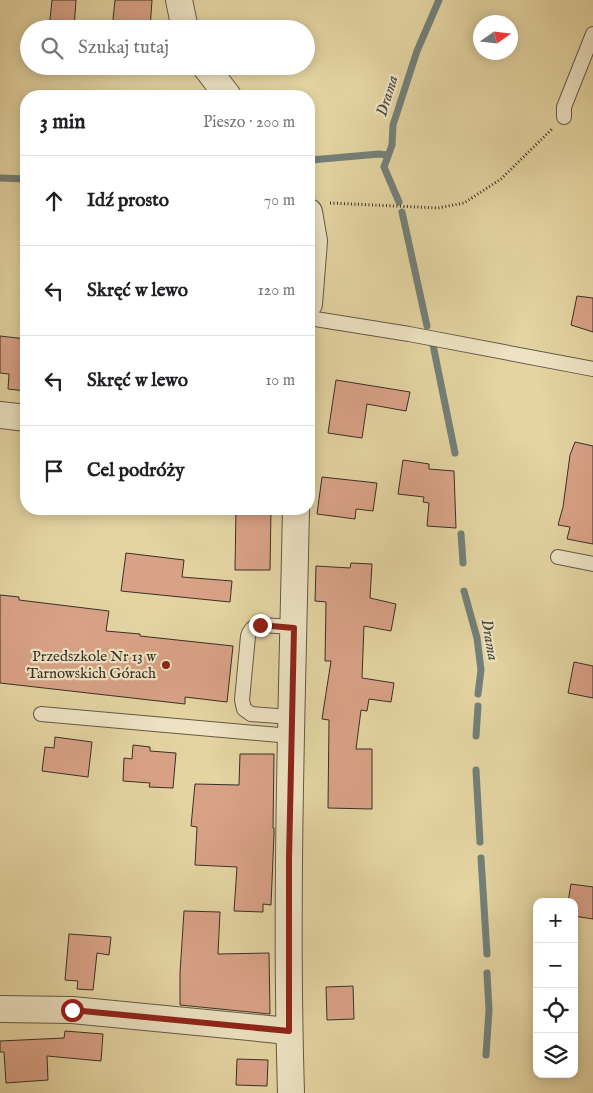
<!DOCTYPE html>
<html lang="pl">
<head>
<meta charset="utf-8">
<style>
  body { margin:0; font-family:"IM FELL English",serif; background:#f6f6f6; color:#202124 }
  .controls { position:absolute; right:15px; bottom:15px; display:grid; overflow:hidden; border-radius:10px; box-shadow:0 2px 12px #0003 }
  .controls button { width:45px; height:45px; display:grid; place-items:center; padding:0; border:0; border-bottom:1px solid #e0e0e0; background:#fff; color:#202124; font:25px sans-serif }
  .compass { position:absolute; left:473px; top:15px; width:45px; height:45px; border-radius:50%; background:#fff; box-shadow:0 2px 12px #0003; rotate:76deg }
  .stop { position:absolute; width:15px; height:15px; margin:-11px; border:4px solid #8f2418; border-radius:50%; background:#fff }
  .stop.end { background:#8f2418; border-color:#fff; box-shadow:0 1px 5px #0008 }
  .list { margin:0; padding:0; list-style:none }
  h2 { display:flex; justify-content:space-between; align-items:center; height:65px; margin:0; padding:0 20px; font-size:21px }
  h2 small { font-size:16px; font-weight:400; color:#757577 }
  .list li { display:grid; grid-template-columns:32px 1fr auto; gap:15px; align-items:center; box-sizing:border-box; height:90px; padding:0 20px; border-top:1px solid #e0e0e0 }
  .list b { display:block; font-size:19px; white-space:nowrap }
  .list em { font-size:16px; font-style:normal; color:#757577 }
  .icon { flex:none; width:28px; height:28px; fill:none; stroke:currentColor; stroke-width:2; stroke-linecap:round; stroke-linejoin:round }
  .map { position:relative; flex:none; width:593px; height:1093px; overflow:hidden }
  .search { position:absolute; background:#fff; box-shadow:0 2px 12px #0003; left:20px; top:20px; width:295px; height:55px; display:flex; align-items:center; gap:12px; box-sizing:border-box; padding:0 18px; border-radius:28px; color:#757577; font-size:19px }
  .panel { position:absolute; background:#fff; box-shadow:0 2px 12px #0003; left:20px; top:90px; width:295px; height:425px; border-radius:20px }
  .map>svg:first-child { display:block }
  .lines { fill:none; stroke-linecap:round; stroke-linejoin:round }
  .stream { stroke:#738079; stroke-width:7 }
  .building { fill:#d9a287; stroke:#393027 }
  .lane-casing { stroke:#645946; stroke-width:16 }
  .street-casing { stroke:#645946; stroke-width:28 }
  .path { stroke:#393027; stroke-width:3; stroke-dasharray:1 2.5; stroke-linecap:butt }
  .lane { stroke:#ede3c3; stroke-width:14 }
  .street { stroke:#ede3c3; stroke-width:26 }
  .route { stroke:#8f2418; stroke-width:6 }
  .poi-dot { fill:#8f2418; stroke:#ede3c3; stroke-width:2 }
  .labels { text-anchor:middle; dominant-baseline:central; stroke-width:4.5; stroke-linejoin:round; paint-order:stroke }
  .poi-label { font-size:15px; fill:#393027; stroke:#ede3c3; text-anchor:end }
  .water-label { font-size:16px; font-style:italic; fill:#4c4b42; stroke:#ede3c3 }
</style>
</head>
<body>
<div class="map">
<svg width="593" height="1093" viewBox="0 0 593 1093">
  <rect width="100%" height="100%" fill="#e4d4a2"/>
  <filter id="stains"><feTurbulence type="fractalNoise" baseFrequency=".004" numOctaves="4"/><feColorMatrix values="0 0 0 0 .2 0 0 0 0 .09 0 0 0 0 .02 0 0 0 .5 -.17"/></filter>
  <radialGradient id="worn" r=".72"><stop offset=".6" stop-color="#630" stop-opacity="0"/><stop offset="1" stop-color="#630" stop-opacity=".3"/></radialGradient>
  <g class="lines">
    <!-- stream -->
    <path class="stream" d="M 311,160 L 379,154 L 387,155
      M 0,178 L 26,179
      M 399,202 L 384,167 L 392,145 L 393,125 L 417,51 L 439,0
      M 402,212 L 427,326
      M 433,345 L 455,453
      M 461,534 L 463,563
      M 464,591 L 477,638 L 481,670 L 478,694
      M 476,736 L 478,706
      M 476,770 L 480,842
      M 481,858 L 487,954
      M 486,1055 L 489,1010 L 487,973"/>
  </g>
  <!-- building -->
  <path class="building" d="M 52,0 L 76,0 L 74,29 L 49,29 Z
    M 115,0 L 152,0 L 150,29 L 112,29 Z
    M 577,296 L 593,298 L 593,332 L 571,325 Z
    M 0,336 L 26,339 L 26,391 L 8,389 L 9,374 L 0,373 Z
    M 336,380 L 410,392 L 406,411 L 367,404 L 362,438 L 328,433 Z
    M 575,442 L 593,446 L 593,544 L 567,539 L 570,527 L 558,525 L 563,507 L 570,455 Z
    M 403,460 L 429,464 L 429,469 L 454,471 L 456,528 L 427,526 L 429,503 L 423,502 L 424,497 L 398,494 Z
    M 322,477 L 377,483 L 373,511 L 356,509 L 355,519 L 317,514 Z
    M 236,509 L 271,509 L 270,570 L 235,570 Z
    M 126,553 L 184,560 L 182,577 L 232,581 L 230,602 L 121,591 Z
    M 351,563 L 372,564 L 370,598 L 396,604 L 391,631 L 364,626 L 362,678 L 394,683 L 391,702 L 369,699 L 367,711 L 361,710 L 356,749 L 372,749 L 372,809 L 328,808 L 329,720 L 322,719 L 331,661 L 325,661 L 326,602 L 315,601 L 316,566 L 350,568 Z
    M 0,595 L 19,597 L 19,600 L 109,611 L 106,631 L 140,634 L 140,636 L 233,646 L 227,702 L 185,697 L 185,704 L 0,683 Z
    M 574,662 L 593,666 L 593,698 L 568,693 Z
    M 55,737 L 92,742 L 88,777 L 42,771 L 45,747 L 54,748 Z
    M 133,745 L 150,747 L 150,751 L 176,753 L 173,788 L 149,787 L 150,783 L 123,781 L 124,758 L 132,759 Z
    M 240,754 L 274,754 L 273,828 L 274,828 L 274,834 L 271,905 L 263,904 L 263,912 L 234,911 L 237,867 L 195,865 L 197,827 L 191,826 L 195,784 L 239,785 Z
    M 571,884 L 593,887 L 593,919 L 574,916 L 574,902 L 568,902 Z
    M 184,911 L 220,912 L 218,954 L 269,953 L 270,1014 L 180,1005 L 180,973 Z
    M 69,934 L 111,937 L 109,955 L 97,953 L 93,990 L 77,989 L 78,981 L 65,980 Z
    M 353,986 L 354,1019 L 327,1020 L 326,987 Z
    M 65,1031 L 103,1034 L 101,1061 L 47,1056 L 48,1080 L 6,1083 L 4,1052 L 0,1052 L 0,1041 L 64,1038 Z
    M 237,1059 L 268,1060 L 267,1086 L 236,1085 Z"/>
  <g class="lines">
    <!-- lane casing -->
    <g class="lane-casing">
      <path id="lane" d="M 564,117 L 564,107 L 593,34
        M 309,318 L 409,334 L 593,369
        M 558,557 L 593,564
        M 41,714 L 291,736
        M 291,717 L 251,714 L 244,709 L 242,700 L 248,636 C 250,629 253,626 260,625 L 294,627"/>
    </g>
    <!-- street casing -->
    <g class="street-casing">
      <path id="street" d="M 179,0 L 185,29
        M 205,66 L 228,96
        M 309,212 L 314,241 L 309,304
        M 0,415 L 26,418
        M 0,1009 L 72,1010 L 289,1031
        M 291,1093 C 285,898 292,703 296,509"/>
    </g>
    <!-- path -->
    <path class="path" d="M 330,203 L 438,208 L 464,203 L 501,179 L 553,128"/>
    <!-- lane -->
    <use href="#lane" class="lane"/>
    <!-- street -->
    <use href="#street" class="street"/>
  </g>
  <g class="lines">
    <!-- route -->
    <path class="route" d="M 72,1010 L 289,1031 L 289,859 L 294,628 L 260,625"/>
  </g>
  <!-- markers -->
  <circle class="poi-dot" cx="166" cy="665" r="5"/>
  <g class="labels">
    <!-- poi labels -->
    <g class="poi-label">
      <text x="156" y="656">Przedszkole Nr 13 w<tspan x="156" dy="17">Tarnowskich Górach</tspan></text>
    </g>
    <!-- water labels -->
    <g class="water-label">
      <text transform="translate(388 96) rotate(-73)">Drama</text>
      <text transform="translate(489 640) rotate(80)">Drama</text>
    </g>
  </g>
  <rect width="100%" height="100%" filter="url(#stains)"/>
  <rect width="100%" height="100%" fill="url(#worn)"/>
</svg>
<div class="controls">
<button>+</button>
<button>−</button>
<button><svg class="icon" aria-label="locate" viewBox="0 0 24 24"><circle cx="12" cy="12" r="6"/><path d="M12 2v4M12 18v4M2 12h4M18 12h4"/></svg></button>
<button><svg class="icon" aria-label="layers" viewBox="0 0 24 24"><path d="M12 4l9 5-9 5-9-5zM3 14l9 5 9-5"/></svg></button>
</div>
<svg class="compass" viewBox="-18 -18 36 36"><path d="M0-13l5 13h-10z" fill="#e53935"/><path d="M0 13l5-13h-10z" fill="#757577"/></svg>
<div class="stop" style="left:72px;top:1010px"></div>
<div class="stop end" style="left:260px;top:625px"></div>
<div class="search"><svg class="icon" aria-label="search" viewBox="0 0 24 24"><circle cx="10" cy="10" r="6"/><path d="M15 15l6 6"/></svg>Szukaj tutaj</div>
<section class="panel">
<h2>3 min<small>Pieszo · 200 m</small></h2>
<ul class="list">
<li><svg class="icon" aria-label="ahead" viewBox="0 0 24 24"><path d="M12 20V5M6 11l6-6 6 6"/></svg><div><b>Idź prosto</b></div><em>70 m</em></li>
<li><svg class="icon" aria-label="left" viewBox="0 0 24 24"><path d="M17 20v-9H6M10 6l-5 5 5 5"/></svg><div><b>Skręć w lewo</b></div><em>120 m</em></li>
<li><svg class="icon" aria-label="left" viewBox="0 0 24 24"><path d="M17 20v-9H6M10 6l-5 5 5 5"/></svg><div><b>Skręć w lewo</b></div><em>10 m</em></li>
<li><svg class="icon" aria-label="arrive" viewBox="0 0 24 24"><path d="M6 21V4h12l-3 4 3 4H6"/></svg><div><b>Cel podróży</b></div></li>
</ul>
</section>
</div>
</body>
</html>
